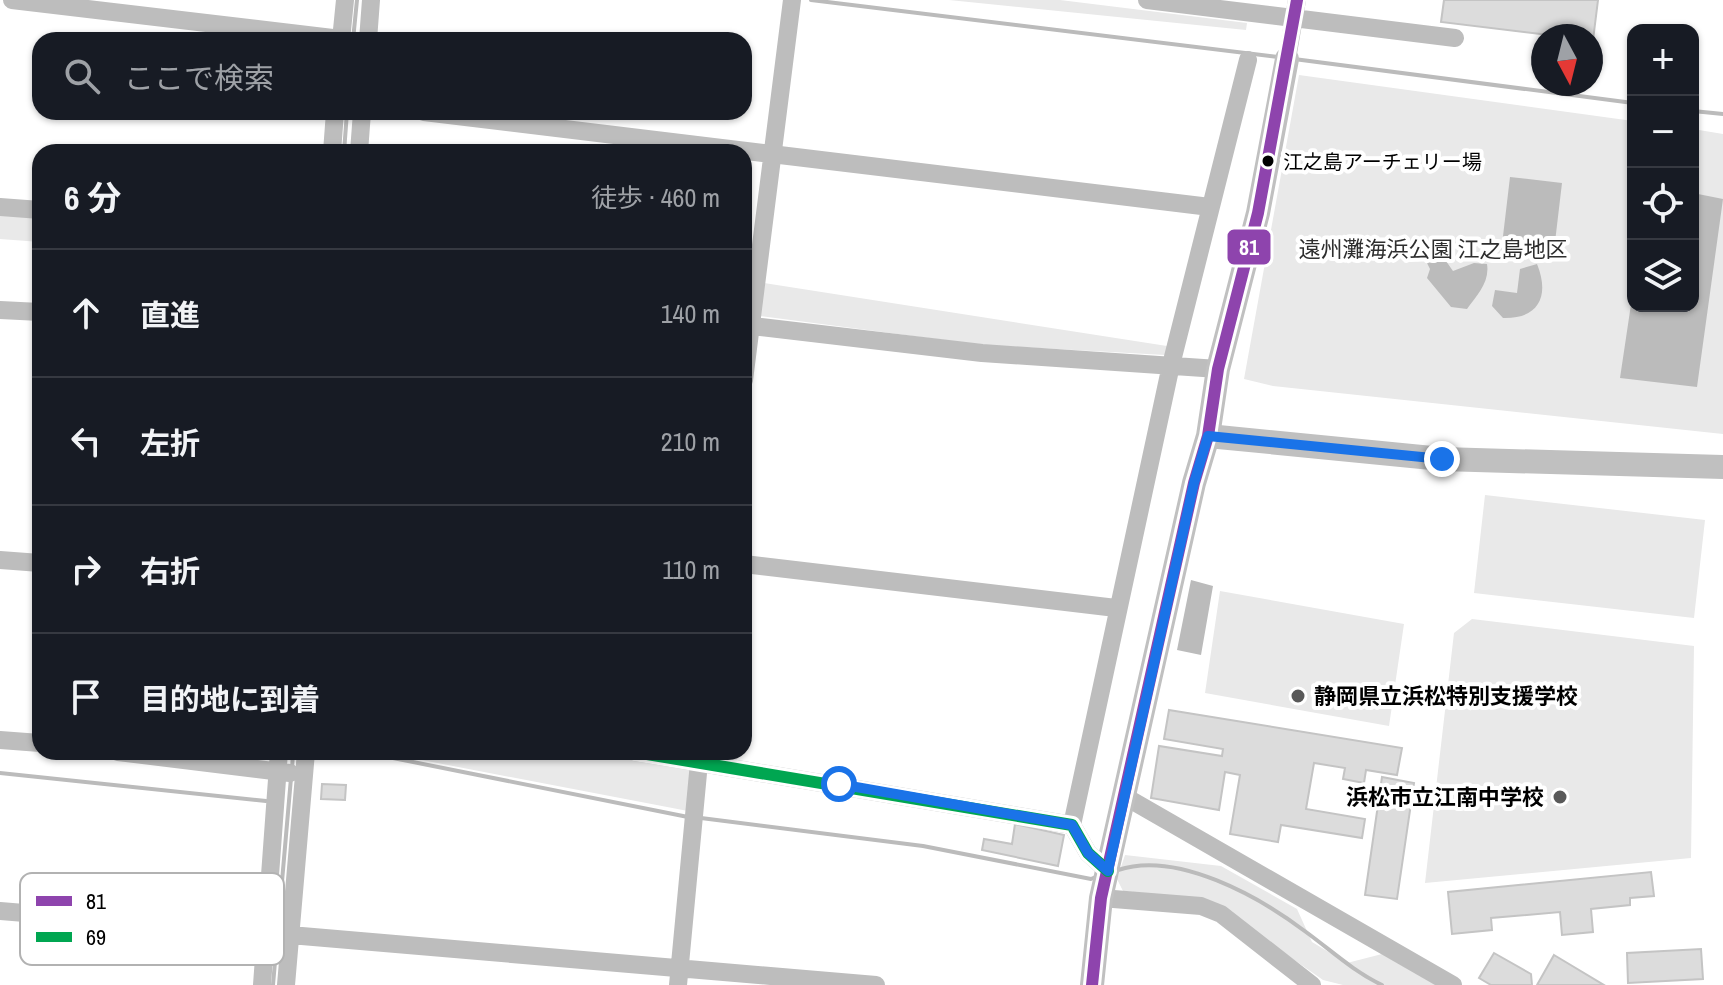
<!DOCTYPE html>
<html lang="ja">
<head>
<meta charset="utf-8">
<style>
  body { margin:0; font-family:"Archivo Narrow","Noto Sans JP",sans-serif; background:#20242c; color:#f1f3f6 }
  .controls { position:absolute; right:24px; top:24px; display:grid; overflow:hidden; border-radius:16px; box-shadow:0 2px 6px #0004 }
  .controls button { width:72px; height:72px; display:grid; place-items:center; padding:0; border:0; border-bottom:2px solid #363941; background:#171b24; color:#f1f3f6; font:40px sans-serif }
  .compass { position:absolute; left:1531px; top:24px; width:72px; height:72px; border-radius:50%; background:#171b24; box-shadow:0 2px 6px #0004; rotate:173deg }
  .stop { position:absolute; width:24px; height:24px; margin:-18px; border:6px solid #1a73e8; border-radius:50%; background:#fff }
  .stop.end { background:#1a73e8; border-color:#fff; box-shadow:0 2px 8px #0008 }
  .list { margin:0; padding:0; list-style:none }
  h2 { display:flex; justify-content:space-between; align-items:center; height:104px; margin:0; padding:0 32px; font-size:34px }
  h2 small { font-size:26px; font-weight:400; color:#9ea1a6 }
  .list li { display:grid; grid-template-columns:52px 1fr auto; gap:24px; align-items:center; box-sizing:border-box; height:128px; padding:0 32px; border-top:2px solid #363941 }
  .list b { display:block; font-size:30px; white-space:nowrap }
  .list em { font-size:26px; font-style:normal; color:#9ea1a6 }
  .icon { flex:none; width:44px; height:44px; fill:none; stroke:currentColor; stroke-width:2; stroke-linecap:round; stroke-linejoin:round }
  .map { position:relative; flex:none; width:1723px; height:985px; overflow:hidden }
  .search { position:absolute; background:#171b24; box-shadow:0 2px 6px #0004; left:32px; top:32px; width:720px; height:88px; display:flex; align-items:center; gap:20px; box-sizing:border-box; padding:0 28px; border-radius:24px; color:#9ea1a6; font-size:30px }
  .panel { position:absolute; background:#171b24; box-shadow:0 2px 6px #0004; left:32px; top:144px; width:720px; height:616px; border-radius:24px }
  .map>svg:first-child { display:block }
  .green { fill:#e9e9e9 }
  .water { fill:#bbb }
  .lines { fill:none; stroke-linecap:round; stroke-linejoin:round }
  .stream { stroke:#bbb; stroke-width:4 }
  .building { fill:#dcdcdc; stroke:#c4c4c4; stroke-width:2 }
  .street { stroke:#bdbdbd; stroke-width:18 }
  .secondary { stroke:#c0c0c0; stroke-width:24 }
  .bus-1-casing { stroke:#fff; stroke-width:18 }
  .bus-2-casing { stroke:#fff; stroke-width:18 }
  .bus-1 { stroke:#8e44ad; stroke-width:12 }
  .bus-2 { stroke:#00a651; stroke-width:12 }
  .route { stroke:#1a73e8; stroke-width:10 }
  .bus-dot { fill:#000; stroke:#fff; stroke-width:3 }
  .poi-dot { fill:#595959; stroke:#fff; stroke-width:3 }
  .labels { text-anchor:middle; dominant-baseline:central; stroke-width:8; stroke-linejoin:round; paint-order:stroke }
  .bus-label { font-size:20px; fill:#000; stroke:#fff; text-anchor:start }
  .park-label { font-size:22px; fill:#2e2e2e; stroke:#fff }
  .poi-label { font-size:22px; font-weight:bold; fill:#000; stroke:#fff; text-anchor:start }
  .key { fill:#fff; stroke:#b2b2b2; stroke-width:2 }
  .key-label { font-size:22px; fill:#000 }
  .line-badge { stroke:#fff; stroke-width:3 }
  .badge-label { font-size:22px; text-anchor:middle; font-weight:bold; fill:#fff }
</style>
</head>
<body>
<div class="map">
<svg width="1723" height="985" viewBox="0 0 1723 985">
  <rect width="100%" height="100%" fill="#fff"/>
  <!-- green -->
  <path class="green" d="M 949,0 L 1060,0 L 1247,23 L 1246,30 Z
    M 1299,75 L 1633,121 L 1633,306 L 1693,306 L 1693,129 L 1723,134 L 1723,434 L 1273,386 L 1244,379 Z
    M 0,213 L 40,217 L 40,242 L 0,239 Z
    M 764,283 L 1167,346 L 1165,355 L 982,345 L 760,316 Z
    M 1485,495 L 1705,520 L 1694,618 L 1474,593 Z
    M 1220,591 L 1404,624 L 1389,726 L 1205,693 Z
    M 1472,619 L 1694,646 L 1691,858 L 1425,883 L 1454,633 Z
    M 380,752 L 603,752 L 684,765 L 692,769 L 688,811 Z
    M 1125,855 L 1221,866 L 1297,909 L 1312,942 L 1347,963 L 1382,954 L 1436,985 L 1343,985 L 1323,980 L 1207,899 L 1123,891 L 1117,879 Z"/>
  <!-- water -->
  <path class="water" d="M 1510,177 L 1562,183 L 1553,259 L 1501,253 Z
    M 1693,193 L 1723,199 L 1697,387 L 1620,378 L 1633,291 L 1633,306 L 1693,306 Z
    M 1439,251 L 1453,271 L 1474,263 L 1487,264 C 1490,282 1477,295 1467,309 L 1451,307 L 1427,278 L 1430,269 L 1426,261 Z
    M 1537,264 C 1550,296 1539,319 1503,318 L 1492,306 L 1495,290 L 1517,293 L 1520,269 Z
    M 1191,580 L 1213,586 L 1201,655 L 1177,650 Z"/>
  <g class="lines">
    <!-- stream -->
    <path class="stream" d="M 811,0 L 1278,57
      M 353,40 L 357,0
      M 1294,59 L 1633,103
      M 1693,111 L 1723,114
      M 344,152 L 347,112
      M 363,752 L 688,817
      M 292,770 L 293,752
      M 0,773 L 266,801
      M 701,818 L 923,846 L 1091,879 L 1098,876
      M 1118,870 C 1177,850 1260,897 1306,932 C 1332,951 1353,971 1382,985
      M 273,985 L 291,778"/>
  </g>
  <!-- building -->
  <path class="building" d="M 1444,0 L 1598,0 L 1593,40 L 1591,36 L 1557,36 L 1441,22 Z
    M 167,145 L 233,152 L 166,152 Z
    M 1169,710 L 1402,748 L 1397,775 L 1366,770 L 1364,783 L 1343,779 L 1345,768 L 1314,763 L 1306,809 L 1365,819 L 1362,838 L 1281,825 L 1278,842 L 1230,834 L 1240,775 L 1225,772 L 1219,810 L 1151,798 L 1159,746 L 1222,756 L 1223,749 L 1164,739 Z
    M 1382,777 L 1414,783 L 1397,899 L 1365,895 Z
    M 322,784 L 346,785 L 345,800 L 321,799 Z
    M 1015,824 L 1064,835 L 1058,866 L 982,850 L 984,839 L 1012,844 Z
    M 1651,872 L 1654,896 L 1630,898 L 1630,905 L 1591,909 L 1593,932 L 1562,935 L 1560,912 L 1491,918 L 1492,930 L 1452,934 L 1448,892 Z
    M 1701,949 L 1703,979 L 1628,983 L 1627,953 Z
    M 1494,953 L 1531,974 L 1532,985 L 1491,985 L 1479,978 Z
    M 1554,955 L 1604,985 L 1537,985 Z"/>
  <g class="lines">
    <!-- street -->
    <path class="street" d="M 12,0 L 341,39
      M 1147,0 L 1455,38
      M 341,40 L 345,0
      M 368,40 L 371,0
      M 1287,59 L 1297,0
      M 424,112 L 1210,207
      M 332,152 L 335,112
      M 359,152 L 362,112
      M 0,207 L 40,210
      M 0,310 L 40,312
      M 744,325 L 982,353 L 1218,369
      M 744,380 L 792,0
      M 0,560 L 40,563
      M 744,564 L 1116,608
      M 0,740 L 40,743
      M 118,752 L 290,773
      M 635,752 L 1072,825 L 1088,853 L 1108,871
      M 1124,796 L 1453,985
      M 1072,825 L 1171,365 L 1248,60
      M 1101,898 L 1201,906 L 1221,914 L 1312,985
      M 0,911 L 266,933
      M 290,935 L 876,985
      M 262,985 L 279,752
      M 286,985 L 306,752
      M 678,985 L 700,752"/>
    <!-- secondary -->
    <path class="secondary" d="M 1208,436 L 1442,459 L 1723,467
      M 1092,985 L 1101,898 L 1194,483 L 1208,436 L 1218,369 L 1258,213 L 1287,59"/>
    <!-- bus-1 casing -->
    <g class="bus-1-casing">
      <path id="bus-1" d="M 1092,985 L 1101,898 L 1194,483 L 1208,436 L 1218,369 L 1258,213 L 1297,0"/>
    </g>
    <!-- bus-2 casing -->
    <g class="bus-2-casing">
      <path id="bus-2" d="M 635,752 L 1072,825 L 1088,853 L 1108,871"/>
    </g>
    <!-- bus-1 -->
    <use href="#bus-1" class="bus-1"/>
    <!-- bus-2 -->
    <use href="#bus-2" class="bus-2"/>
  </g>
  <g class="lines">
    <!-- route -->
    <path class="route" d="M 839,784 L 1072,825 L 1088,853 L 1108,871 L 1194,483 L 1208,436 L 1442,459"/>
  </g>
  <!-- markers -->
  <circle class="bus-dot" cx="1268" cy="161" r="7"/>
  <g class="poi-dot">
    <circle cx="1298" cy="696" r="8"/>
    <circle cx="1560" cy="797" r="8"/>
  </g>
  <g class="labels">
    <!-- bus labels -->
    <g class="bus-label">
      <text x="1283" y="161">江之島アーチェリー場</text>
    </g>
    <!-- park labels -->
    <g class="park-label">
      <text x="1433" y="249">遠州灘海浜公園 江之島地区</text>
    </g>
    <!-- poi labels -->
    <g class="poi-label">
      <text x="1314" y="696">静岡県立浜松特別支援学校</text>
      <text x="1544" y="797" text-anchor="end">浜松市立江南中学校</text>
    </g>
  </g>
  <!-- legend -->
  <rect x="20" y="873" width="264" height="92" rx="12" class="key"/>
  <rect x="36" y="896" width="36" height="10" fill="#8e44ad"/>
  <rect x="36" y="932" width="36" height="10" fill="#00a651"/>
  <g class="key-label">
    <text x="86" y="909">81</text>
    <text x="86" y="945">69</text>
  </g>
  <rect class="line-badge" x="1226" y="228" width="46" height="38" rx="8" fill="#8e44ad"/>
  <g class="badge-label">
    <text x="1249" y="255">81</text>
  </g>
</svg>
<div class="controls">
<button>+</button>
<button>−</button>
<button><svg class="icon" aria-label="locate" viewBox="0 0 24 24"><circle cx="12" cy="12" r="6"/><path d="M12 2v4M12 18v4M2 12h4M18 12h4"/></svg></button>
<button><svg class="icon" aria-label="layers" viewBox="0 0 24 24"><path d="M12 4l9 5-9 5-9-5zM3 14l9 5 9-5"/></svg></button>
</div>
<svg class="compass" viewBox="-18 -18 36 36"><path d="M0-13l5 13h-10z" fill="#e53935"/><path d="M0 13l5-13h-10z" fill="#9ea1a6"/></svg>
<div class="stop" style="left:839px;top:784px"></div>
<div class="stop end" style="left:1442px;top:459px"></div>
<div class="search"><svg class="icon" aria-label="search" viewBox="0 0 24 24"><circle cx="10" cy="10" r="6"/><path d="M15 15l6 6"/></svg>ここで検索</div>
<section class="panel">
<h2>6 分<small>徒歩 · 460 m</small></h2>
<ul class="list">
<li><svg class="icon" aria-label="ahead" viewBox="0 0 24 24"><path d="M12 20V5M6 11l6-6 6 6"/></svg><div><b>直進</b></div><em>140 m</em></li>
<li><svg class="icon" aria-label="left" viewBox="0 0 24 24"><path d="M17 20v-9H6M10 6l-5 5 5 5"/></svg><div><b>左折</b></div><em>210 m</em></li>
<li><svg class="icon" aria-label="right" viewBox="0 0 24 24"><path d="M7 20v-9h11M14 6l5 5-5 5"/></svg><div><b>右折</b></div><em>110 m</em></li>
<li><svg class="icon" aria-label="arrive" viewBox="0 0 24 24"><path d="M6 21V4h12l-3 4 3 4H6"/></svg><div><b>目的地に到着</b></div></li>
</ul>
</section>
</div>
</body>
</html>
